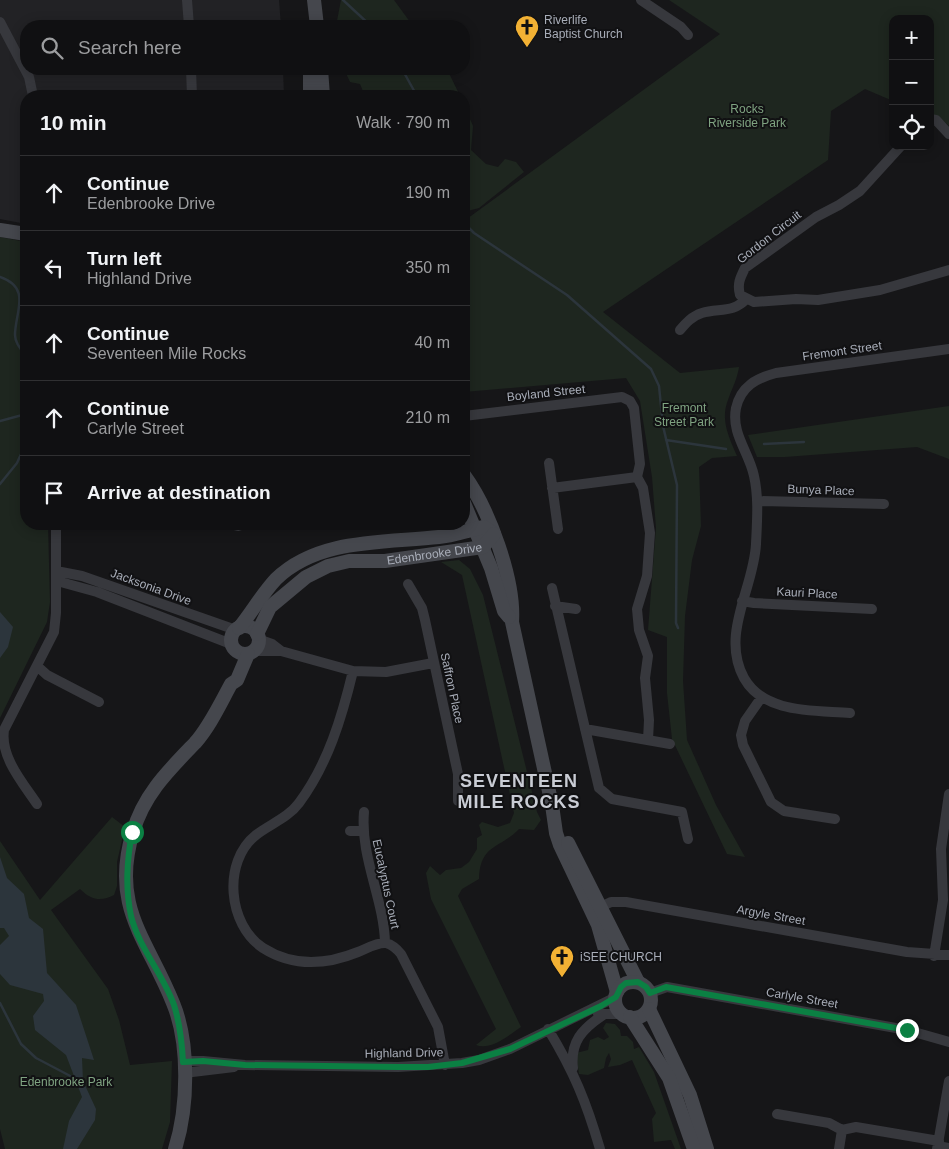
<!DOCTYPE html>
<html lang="en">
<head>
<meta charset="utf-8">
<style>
  body { margin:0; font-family:Helvetica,sans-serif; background:#19191b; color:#f1f3f6 }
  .controls { position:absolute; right:15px; top:15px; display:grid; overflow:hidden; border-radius:10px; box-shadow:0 2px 12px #0003 }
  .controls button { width:45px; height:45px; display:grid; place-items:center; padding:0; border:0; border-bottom:1px solid #303032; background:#101012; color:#f1f3f6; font:25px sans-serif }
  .stop { position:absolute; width:15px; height:15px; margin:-11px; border:4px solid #0b8043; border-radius:50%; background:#fff }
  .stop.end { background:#0b8043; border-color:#fff; box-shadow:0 1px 5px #0008 }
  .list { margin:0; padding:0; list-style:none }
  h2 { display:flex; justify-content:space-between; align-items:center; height:65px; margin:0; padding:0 20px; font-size:21px }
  h2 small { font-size:16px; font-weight:400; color:#9c9d9f }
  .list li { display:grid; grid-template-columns:32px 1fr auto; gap:15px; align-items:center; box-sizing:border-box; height:75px; padding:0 20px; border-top:1px solid #303032 }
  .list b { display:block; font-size:19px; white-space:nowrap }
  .list p { margin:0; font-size:16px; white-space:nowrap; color:#9c9d9f }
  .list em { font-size:16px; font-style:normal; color:#9c9d9f }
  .icon { flex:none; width:28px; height:28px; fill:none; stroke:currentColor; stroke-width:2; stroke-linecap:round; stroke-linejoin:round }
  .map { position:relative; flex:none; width:949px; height:1149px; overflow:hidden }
  .search { position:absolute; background:#101012; box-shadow:0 2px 12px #0003; left:20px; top:20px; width:450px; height:55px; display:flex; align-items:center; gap:12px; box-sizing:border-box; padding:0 18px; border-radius:20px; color:#9c9d9f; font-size:19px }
  .panel { position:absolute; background:#101012; box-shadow:0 2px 12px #0003; left:20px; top:90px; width:450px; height:440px; border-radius:20px }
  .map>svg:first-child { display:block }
  .built { fill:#222225 }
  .green { fill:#1e261f }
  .water { fill:#2c353c }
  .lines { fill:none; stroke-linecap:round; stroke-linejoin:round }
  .stream { stroke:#2c353c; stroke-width:2.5 }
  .street { stroke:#37383d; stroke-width:10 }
  .secondary { stroke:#45474d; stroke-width:14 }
  .route { stroke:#0b8043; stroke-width:6 }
  .labels { text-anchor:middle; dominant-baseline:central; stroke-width:4; stroke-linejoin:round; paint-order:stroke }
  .poi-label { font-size:12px; fill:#a8adb8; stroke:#111113; text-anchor:start }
  .park-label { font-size:12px; fill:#7fa381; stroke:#111113 }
  .street-label { font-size:12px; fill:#a8adb8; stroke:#111113 }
  .district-label { font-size:18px; font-weight:bold; letter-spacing:1px; fill:#c9ccd4; stroke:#111113 }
</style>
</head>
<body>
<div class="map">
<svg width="949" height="1149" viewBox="0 0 949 1149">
  <rect width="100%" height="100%" fill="#161618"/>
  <!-- built -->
  <path class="built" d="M 0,0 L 279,0 L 281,26 L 26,26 L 26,69 L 283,69 L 284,96 L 26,96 L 26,224 L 0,219 Z"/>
  <!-- green -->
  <path class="green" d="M 341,0 L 394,0 L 413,26 L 336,26 Z
    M 669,0 L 949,0 L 949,126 L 940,118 L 930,115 L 930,19 L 893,19 L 893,101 L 865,89 L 831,111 L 828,160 L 603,312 L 680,373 L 739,367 C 737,380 732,388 728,400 C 720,420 729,437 737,456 L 712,458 L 699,467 L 701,526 L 692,560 L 685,616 L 683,681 L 687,740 L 716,805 L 745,857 L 727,854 L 672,739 L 667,693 L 667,637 L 648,630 L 656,528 L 652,477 L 640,401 L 626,378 L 464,392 L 464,221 L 720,34 Z
    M 344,69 L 447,69 L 460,96 L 365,96 L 360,84 L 350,82 Z
    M 464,105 L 473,126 L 471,150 L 486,164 L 498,167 L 505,159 L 516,162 L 524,172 L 479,208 L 464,212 Z
    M 0,237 L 26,242 L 26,524 L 48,524 L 50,602 L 47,622 L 0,718 Z
    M 949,406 L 949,459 L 917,447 L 785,457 L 757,457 L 748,435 Z
    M 459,560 L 470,569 L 483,595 L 537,812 L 541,820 L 534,830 L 519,829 C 500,849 480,844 479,879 L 462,889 L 458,896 L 521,1027 C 509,1035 491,1051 476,1045 L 496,1029 L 431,899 L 426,873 L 430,866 L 440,875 L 446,870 L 461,868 L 469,862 L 477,849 L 477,838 L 482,835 L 479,825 L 482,822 L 498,827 L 510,823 L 514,813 L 462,575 L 441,562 Z
    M 112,817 L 125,827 L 117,862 L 117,886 L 114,895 C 101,902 91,900 80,889 L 51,910 L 108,989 L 119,1020 L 130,1065 L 172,1061 L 170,1122 L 162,1149 L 5,1149 L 0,1129 L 0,841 L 40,900 Z
    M 606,1023 L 615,1024 L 620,1030 L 621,1036 L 627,1036 L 633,1042 L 634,1049 L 639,1047 L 654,1072 L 681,1149 L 675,1149 L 671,1140 L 654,1142 L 652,1119 L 656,1113 L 632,1060 L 620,1065 L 608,1067 L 611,1059 L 609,1053 L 606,1058 L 604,1068 L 588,1075 L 579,1074 L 576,1053 L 588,1050 L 590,1040 L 598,1037 L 604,1040 L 609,1037 L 603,1028 Z"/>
  <!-- water -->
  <path class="water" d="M 0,612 L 13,627 L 8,647 L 0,658 Z
    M 0,857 L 7,878 L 24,894 L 29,918 L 43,929 L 47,973 L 76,1005 L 94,1060 L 82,1058 L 83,1081 L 96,1109 L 95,1120 L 77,1149 L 63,1149 L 69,1121 L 82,1097 L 66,1055 L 35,1030 L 33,1016 L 44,1001 L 43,994 L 10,985 L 0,974 L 0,945 L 9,936 L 4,928 L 0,928 Z"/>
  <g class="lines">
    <!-- stream -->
    <path class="stream" d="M 343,0 L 371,26
      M 402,69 L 417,96
      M 464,217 L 467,226 L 474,233 L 567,295 L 651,369 L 659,386 L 663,426 L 677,485 L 676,623 L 678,628
      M 0,277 C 32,288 15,312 15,335 C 15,343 21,350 26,355
      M 0,421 L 26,414
      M 666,440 L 726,449
      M 764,444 L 804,442
      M 0,484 L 17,463 L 26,443
      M 0,1003 L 21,1044 L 36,1058 L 76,1079"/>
    <!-- street -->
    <path class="street" d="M 187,0 L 189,26
      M 641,0 L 681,27 L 688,35
      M 0,22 L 29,77 L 33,96
      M 191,69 L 192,96
      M 930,119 L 936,120 L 949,134
      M 901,146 L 860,191 L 839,205 L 816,217 L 745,268 C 740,278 737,284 740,295 L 754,302 L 796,299 L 818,300 L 880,290 L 949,270
      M 680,330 C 686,323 692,316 702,313 C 718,308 734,313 746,299
      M 464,416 L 622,397 L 630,401 L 634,408 L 640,464 L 637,477 L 643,488 L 650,533 L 647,576 L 637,609 L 639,630 L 648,656 L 645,678 L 649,720 L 648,740
      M 549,463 L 558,529
      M 552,488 L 637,477
      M 757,501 L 884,504
      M 230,524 L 238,526 L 245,524
      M 56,571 L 82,576 L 236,630
      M 57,581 L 97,592 L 231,644
      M 408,584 L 422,608 L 425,620 L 458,774 L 458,801
      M 552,588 L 599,788 L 612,799 L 682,812 L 688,839
      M 742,601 L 754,603 L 872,609
      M 555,606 L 576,609
      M 258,639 L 272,644 L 281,651 L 353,671 L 386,672 L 433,663
      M 253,651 L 281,651
      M 37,666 L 47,675 L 99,702
      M 353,671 C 342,717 328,764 299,803 C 288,818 270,824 256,835 C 222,862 228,925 263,948 C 293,967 326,965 358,952 C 366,949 377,942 386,943 C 393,945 397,949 401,954 L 438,1027 L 445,1065
      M 761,698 L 745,721 L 741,735 L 743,745 L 771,802 L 784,811 L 835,819
      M 850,713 C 815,710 764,714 744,678 C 720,634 754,588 756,544 C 757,522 759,498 754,476 C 749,452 731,434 736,408 C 741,386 757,378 776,373 L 949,349
      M 585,729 L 670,744
      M 37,804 C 23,783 0,757 4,730 L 54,632 L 56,613 L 56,524
      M 364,812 C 360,857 384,899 385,943
      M 350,831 L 362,831
      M 594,910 L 611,902 L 626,902 L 907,952 L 949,955
      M 934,956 L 943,900 L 941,849 L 949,794
      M 650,993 L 667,987 L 907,1030 L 949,1042
      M 598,1014 L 623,1014
      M 548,1029 C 574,1072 586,1101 600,1149
      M 183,1061 L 203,1061 L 245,1065 L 398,1067 L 462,1063 L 479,1060 L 510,1049 L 616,997
      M 573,1068 C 570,1042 582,1029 603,1015
      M 184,1073 L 234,1067
      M 777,1114 L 829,1123 L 842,1130 L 856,1127 L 939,1141
      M 938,1146 L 949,1148
      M 839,1149 L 842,1130
      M 937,1149 L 949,1081"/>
    <!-- secondary -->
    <g class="secondary">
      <path d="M 314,0 L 317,26"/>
      <path d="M 321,69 L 323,96"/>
      <path d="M 310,96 L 310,69"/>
      <path d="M 0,230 L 26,234"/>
      <path d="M 464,475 C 489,509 515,580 512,622 L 552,805 L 556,833 L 560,845 L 598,925 L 617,992"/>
      <path d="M 464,503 L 491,568 L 504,611 L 509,617"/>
      <circle cx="245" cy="640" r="14"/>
      <path d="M 239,628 C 252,612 262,594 276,579 C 318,538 384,543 439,537 C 454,536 468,530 484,527 L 494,534"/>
      <path id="s1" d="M 257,634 L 270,607 L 306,577 L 328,566 L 349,561 L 385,561 L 483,547 L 494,534"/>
      <path d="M 568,843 L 638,982"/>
      <circle cx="633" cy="1000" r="18"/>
      <path d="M 649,1009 L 690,1095 L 707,1149"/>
      <path d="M 630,1017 L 669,1078 L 694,1149"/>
      <path d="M 175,1149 C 188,1108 190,1044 173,1003 C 148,940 110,907 133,832 C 144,794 169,770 195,743 C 210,726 220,704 231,684 L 237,680 L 248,654"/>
    </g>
  </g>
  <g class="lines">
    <!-- route -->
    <path class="route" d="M 132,832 C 127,861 125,887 131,916 C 139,948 163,974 174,1005 C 180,1024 182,1042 183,1062 L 203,1061 L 245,1065 L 398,1067 L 428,1067 L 462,1063 L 510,1049 L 601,1006 L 616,997 L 621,987 L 626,983 L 638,982 L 646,987 L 650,993 L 666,987 L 907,1030"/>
  </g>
  <!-- icons -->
  <defs>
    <g id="church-pin" transform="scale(1.25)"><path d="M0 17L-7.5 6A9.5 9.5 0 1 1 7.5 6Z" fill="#f2b134" stroke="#111113"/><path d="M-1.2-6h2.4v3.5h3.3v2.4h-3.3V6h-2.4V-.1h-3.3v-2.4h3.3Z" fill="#111"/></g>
  </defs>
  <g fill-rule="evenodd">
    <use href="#church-pin" x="527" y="27"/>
    <use href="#church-pin" x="562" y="957"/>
  </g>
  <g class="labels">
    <!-- poi labels -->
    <g class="poi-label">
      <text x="544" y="20">Riverlife<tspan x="544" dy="14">Baptist Church</tspan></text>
      <text x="580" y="957">iSEE CHURCH</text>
    </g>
    <!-- park labels -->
    <g class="park-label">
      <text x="747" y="109">Rocks<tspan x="747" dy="14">Riverside Park</tspan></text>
      <text x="684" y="408">Fremont<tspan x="684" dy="14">Street Park</tspan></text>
      <text x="66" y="1082">Edenbrooke Park</text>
    </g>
    <!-- street labels -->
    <g class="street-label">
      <text transform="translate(769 237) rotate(-38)">Gordon Circuit</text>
      <text transform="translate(842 351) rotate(-8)">Fremont Street</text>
      <text transform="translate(546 393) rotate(-6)">Boyland Street</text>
      <text transform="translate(821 490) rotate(2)">Bunya Place</text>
      <text stroke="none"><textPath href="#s1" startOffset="209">Edenbrooke Drive</textPath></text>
      <text transform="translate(151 587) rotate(20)">Jacksonia Drive</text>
      <text transform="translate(807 593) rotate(3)">Kauri Place</text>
      <text transform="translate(452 688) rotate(78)">Saffron Place</text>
      <text transform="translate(386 884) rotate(78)">Eucalyptus Court</text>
      <text transform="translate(771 915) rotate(10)">Argyle Street</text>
      <text transform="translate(802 998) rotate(10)">Carlyle Street</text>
      <text transform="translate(404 1053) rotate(-1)">Highland Drive</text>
    </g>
    <!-- district labels -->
    <g class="district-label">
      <text x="519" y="781">SEVENTEEN<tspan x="519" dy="21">MILE ROCKS</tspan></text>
    </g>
  </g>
</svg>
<div class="controls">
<button>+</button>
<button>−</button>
<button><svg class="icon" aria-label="locate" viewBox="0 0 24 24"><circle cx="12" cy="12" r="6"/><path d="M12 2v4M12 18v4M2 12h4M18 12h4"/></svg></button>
</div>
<div class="stop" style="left:132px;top:832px"></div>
<div class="stop end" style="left:907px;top:1030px"></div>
<div class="search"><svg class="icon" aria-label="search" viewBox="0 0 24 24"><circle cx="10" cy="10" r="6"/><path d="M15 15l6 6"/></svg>Search here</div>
<section class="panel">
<h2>10 min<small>Walk · 790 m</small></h2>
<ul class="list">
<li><svg class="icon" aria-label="ahead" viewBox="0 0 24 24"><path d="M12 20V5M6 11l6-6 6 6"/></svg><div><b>Continue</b><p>Edenbrooke Drive</p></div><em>190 m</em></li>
<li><svg class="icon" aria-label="left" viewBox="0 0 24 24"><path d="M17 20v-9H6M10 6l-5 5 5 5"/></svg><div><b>Turn left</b><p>Highland Drive</p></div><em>350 m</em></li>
<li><svg class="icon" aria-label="ahead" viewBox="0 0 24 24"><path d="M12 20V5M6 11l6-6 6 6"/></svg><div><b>Continue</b><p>Seventeen Mile Rocks</p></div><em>40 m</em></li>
<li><svg class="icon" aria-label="ahead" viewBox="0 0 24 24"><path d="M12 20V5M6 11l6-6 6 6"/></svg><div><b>Continue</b><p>Carlyle Street</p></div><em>210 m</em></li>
<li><svg class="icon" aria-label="arrive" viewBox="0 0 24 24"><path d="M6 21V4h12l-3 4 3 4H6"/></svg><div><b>Arrive at destination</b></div></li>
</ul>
</section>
</div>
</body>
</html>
